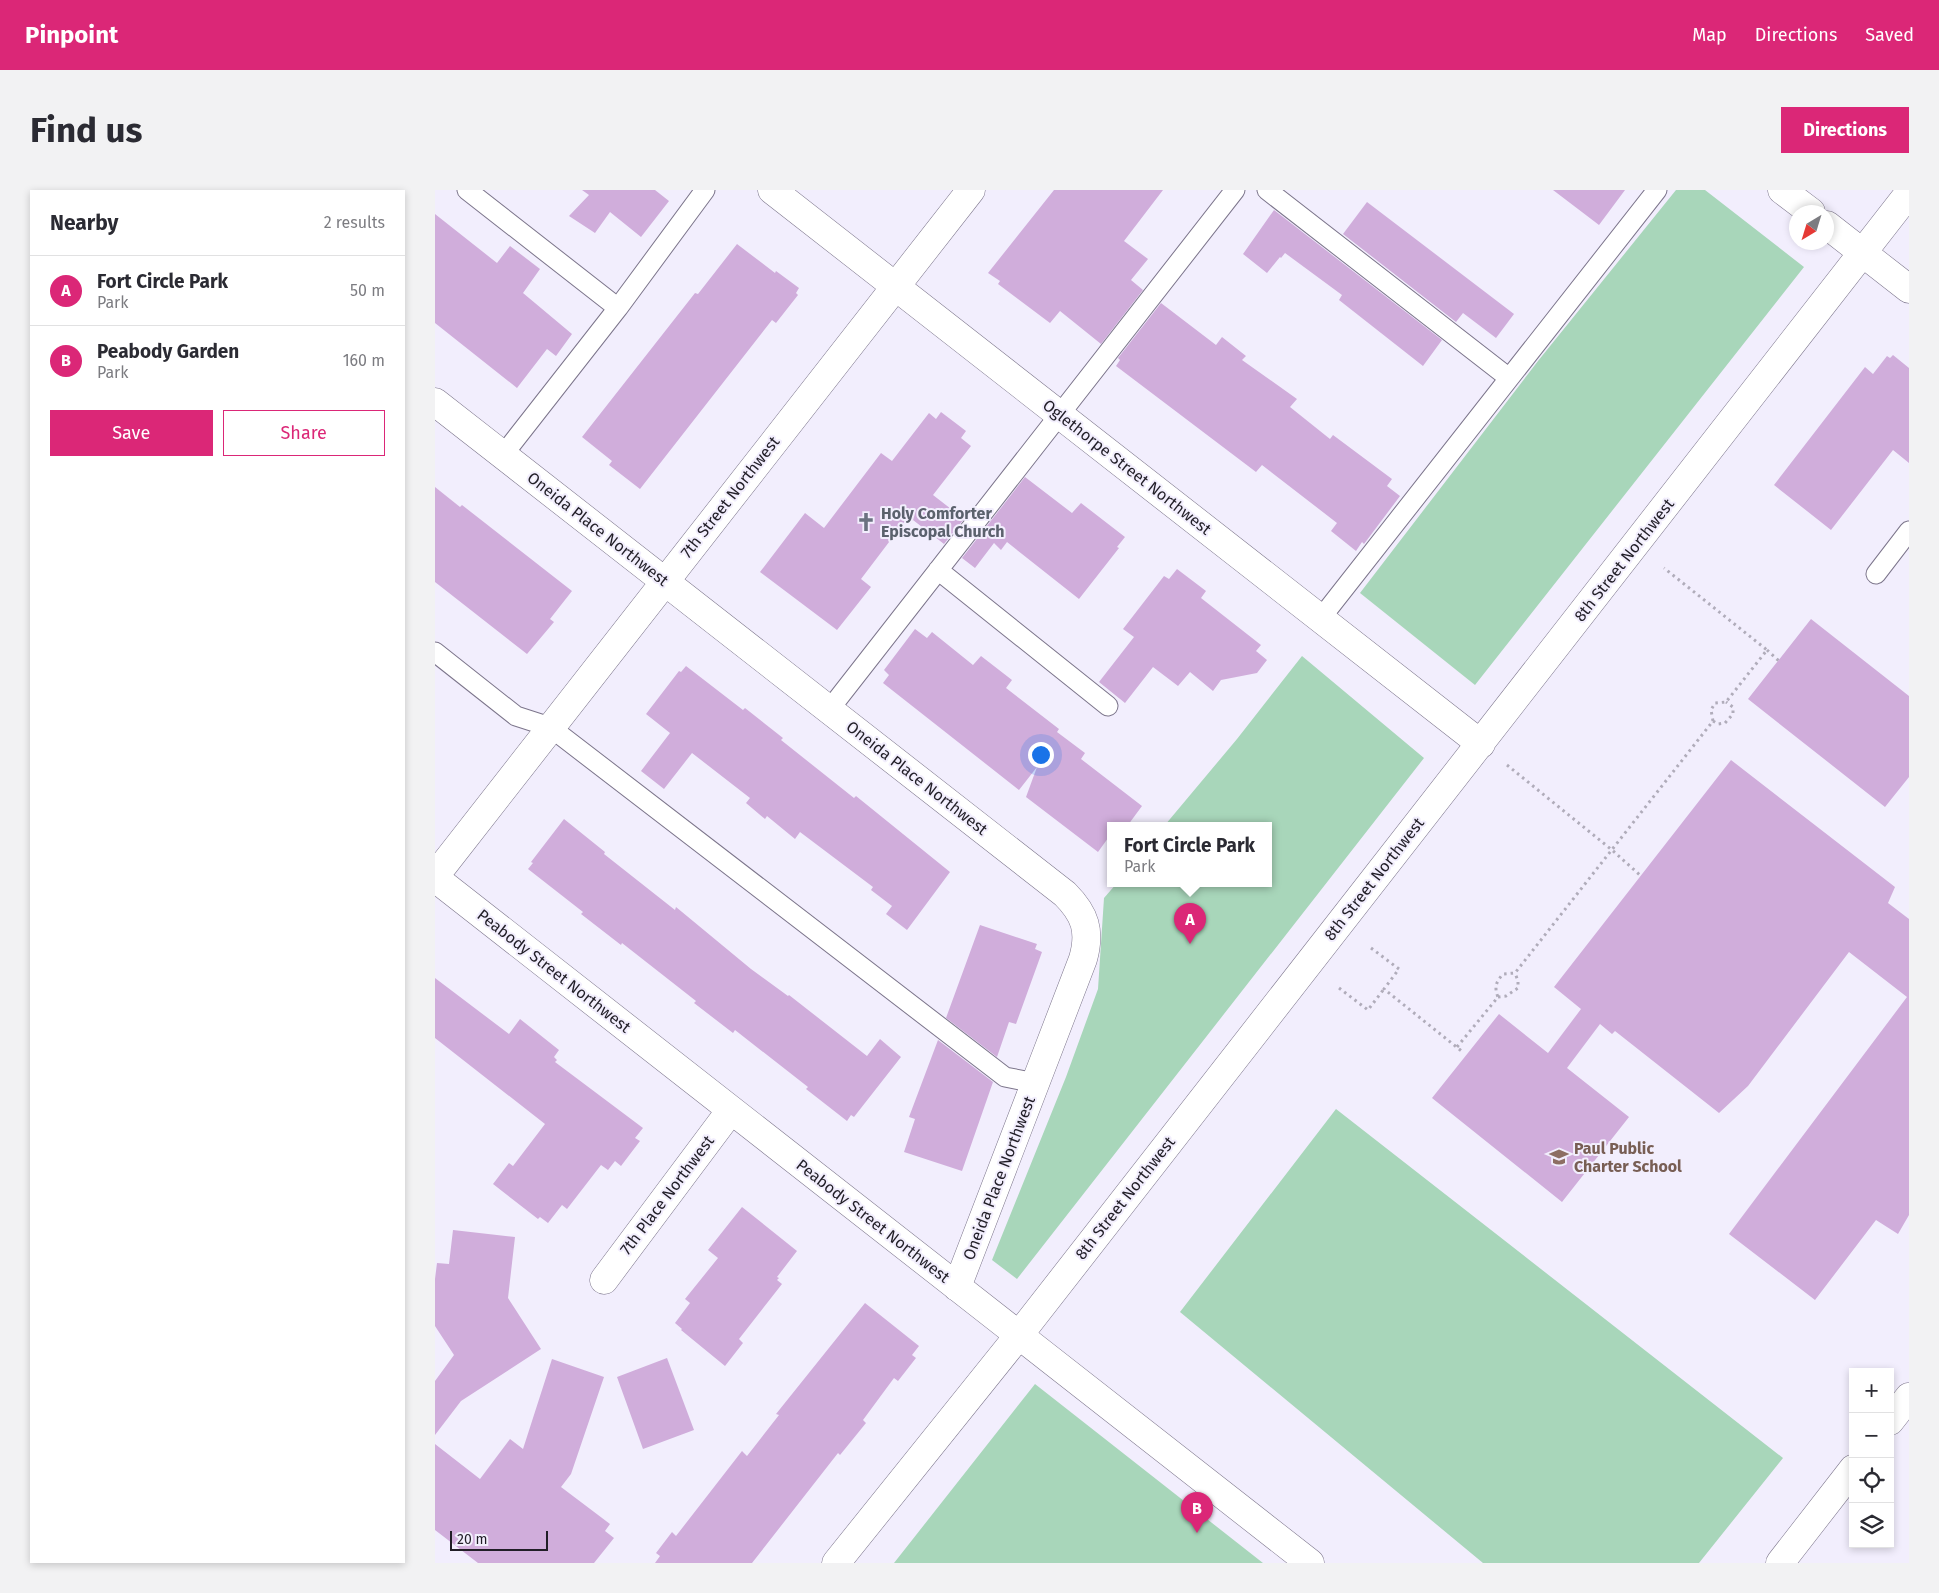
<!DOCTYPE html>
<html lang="en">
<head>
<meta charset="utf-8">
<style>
  body { margin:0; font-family:"Fira Sans",sans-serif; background:#f2f2f3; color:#2b2b33 }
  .controls { position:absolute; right:15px; bottom:15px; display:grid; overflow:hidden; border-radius:0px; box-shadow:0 2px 8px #0003 }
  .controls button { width:45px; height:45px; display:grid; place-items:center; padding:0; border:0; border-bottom:1px solid #e1e1e2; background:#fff; color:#2b2b33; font:25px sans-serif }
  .compass { position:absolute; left:1354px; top:15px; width:45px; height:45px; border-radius:50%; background:#fff; box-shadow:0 2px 8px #0003; rotate:218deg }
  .scale { position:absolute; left:15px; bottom:12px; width:98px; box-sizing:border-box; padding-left:5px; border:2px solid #211e27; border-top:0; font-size:14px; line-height:18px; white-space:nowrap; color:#211e27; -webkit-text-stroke:4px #f2eefd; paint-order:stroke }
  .you { position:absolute; left:605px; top:564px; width:18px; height:18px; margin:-12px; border:4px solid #fff; border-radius:50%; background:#1a73e8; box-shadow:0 0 0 8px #1a73e833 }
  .badge { display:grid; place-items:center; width:32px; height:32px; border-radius:50%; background:#db2777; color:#fff; font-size:16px; font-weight:700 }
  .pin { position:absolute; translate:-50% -41px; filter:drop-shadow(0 1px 2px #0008) }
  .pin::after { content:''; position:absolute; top:26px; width:18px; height:15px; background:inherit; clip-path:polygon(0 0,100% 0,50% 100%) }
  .popup { position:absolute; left:672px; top:632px; width:165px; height:65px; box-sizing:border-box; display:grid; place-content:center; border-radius:0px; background:#fff; filter:drop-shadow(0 1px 4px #0005); font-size:16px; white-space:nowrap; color:#7c7c81 }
  .popup b { font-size:19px; color:#2b2b33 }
  .popup::after { content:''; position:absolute; left:50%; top:100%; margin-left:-10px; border:10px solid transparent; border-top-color:#fff }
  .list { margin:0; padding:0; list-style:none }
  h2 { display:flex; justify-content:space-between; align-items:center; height:65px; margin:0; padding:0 20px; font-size:21px }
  h2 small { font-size:16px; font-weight:400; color:#7c7c81 }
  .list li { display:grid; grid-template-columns:32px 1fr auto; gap:15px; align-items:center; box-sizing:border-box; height:70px; padding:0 20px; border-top:1px solid #e1e1e2 }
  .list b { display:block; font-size:19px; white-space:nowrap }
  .list p { margin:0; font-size:16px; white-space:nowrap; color:#7c7c81 }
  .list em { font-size:16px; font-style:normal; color:#7c7c81 }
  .actions { display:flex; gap:10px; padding:15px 20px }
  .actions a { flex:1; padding:11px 0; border:1px solid #db2777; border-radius:0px; text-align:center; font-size:18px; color:#db2777 }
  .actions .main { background:#db2777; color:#fff }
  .icon { flex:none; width:28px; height:28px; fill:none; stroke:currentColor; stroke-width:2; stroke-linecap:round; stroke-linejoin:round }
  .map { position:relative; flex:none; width:1474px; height:1373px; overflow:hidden; border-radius:0px }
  header { display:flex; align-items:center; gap:30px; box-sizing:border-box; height:70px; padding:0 25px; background:#db2777; color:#fff }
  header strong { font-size:24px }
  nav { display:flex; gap:28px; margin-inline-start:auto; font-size:18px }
  .intro { display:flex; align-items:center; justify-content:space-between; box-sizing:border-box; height:120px; padding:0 30px }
  h1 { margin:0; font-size:35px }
  .button { padding:12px 22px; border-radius:0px; background:#db2777; color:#fff; font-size:18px; font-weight:700 }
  main { display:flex; gap:30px; padding:0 30px }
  aside { flex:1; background:#fff; border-radius:0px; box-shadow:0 2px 8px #0003 }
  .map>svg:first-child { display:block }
  .green { fill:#a8d6ba }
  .building { fill:#d0addb }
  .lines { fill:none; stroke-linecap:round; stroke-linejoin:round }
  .service-casing { stroke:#7c758b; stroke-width:21 }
  .minor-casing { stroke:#7c758b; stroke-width:29 }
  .path { stroke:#b0acba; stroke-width:3; stroke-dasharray:2.5 4; stroke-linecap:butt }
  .service { stroke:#fff; stroke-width:19 }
  .minor { stroke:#fff; stroke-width:28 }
  .labels { text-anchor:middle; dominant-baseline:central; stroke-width:4; stroke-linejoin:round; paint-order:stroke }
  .street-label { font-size:16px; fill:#211e27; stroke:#f2eefd }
  .worship-label { font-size:16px; font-weight:bold; fill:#5b616d; stroke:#f2eefd; text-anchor:start }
  .education-label { font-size:16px; font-weight:bold; fill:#785e54; stroke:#f2eefd; text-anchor:start }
</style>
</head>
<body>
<header>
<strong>Pinpoint</strong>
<nav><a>Map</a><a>Directions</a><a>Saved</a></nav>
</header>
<div class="intro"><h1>Find us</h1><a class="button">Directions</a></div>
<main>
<aside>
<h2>Nearby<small>2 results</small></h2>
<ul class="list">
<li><span class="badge">A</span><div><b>Fort Circle Park</b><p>Park</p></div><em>50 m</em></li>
<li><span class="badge">B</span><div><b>Peabody Garden</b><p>Park</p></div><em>160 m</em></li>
</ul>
<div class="actions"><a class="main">Save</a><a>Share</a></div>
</aside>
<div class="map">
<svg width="1474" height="1373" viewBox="0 0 1474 1373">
  <rect width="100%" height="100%" fill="#f2eefd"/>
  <!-- green -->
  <path class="green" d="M 1241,0 L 1270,0 L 1369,77 L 1040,495 L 925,403 L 1103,171 Z
    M 867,466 L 989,568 L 582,1089 L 557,1070 L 631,887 L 663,799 L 669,708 L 682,693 L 834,693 L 834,635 L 730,635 L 802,549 Z
    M 901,919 L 1348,1268 L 1264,1373 L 1048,1373 L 745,1122 Z
    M 600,1194 L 828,1373 L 459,1373 Z"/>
  <!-- building -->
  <path class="building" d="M 147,0 L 220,0 L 234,11 L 206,47 L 175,22 L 160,43 L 134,26 L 154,5 Z
    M 619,0 L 728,0 L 689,51 L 713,69 L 696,90 L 708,100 L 666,154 L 625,121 L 615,133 L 563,94 L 565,91 L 553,83 Z
    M 1118,0 L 1190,0 L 1164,35 Z
    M 932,12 L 1079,124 L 1061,148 L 1028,123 L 1021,132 L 908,44 Z
    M 839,20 L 1007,150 L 988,176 L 904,110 L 907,105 L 850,63 L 846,68 L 845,67 L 832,83 L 808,64 Z
    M 0,24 L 62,73 L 75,56 L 105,79 L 88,103 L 137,144 L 121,166 L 112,159 L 82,198 L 0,133 Z
    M 302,54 L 340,83 L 341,81 L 364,98 L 361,103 L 363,105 L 341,133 L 337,130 L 205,299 L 174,275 L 177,271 L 147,247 L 260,103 L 263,104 Z
    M 726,113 L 781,155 L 787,147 L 811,166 L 807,170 L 862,209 L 855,217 L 895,249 L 898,245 L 957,289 L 952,296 L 965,306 L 929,354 L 927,352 L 921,361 L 896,341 L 902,333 L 827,275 L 821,282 L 681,176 L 685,170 L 683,168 Z
    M 1458,165 L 1474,178 L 1474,273 L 1458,260 L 1396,340 L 1339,295 L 1430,177 L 1438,184 L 1452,166 L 1455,168 Z
    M 506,222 L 531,241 L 526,248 L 536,256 L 498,305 L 529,329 L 509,354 L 478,330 L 475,334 L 470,331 L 426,389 L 436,397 L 402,440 L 325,382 L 370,323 L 389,338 L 446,263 L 457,271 L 494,223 L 501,229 Z
    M 590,287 L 637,323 L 646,313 L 690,347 L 682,357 L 684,358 L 644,409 L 572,352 L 566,360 L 559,353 L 540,378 L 527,368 Z
    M 0,297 L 25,317 L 27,315 L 137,401 L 115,429 L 119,432 L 92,464 L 0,392 Z
    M 742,379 L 771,401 L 766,408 L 826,455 L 821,461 L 832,470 L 822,483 L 786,490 L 778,501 L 755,482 L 743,496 L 718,477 L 690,513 L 664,492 L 699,447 L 688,439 L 729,386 L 734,389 Z
    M 1376,429 L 1474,506 L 1474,587 L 1450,617 L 1313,509 Z
    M 480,439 L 492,448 L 497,442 L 538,475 L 546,466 L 577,490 L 571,498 L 624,539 L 622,542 L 650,563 L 646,569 L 707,616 L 693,635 L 676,635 L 676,644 L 663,662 L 591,607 L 602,577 L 584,600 L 448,493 L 454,485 L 449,480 Z
    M 251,476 L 308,520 L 310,518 L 348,548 L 346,550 L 419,608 L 421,606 L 515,682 L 472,740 L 451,724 L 457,716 L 436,700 L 438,697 L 365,642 L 360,649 L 332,626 L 330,629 L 311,613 L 315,608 L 257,563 L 229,599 L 206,581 L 235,543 L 211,524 L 244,481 L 246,482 Z
    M 1296,570 L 1460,697 L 1453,713 L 1474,729 L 1474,1025 L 1463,1044 L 1441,1030 L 1380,1110 L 1294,1044 L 1472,807 L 1414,762 L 1313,896 L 1284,923 L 1180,841 L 1177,844 L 1165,834 L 1132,878 L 1194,927 L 1127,1012 L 997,908 L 1064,824 L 1113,863 L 1146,819 L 1119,797 Z
    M 129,629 L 170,662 L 169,664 L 240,720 L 241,717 L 316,779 L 353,806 L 354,805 L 432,866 L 445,849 L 466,867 L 419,927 L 416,925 L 412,931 L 371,899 L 373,897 L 300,840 L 298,843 L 259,813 L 261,811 L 187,753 L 186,755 L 146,724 L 148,722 L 93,679 L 98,673 L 96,672 Z
    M 545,735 L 602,754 L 600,759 L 607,762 L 581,834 L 574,832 L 562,867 L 511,828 Z
    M 0,788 L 74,844 L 85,829 L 124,860 L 119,867 L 122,870 L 120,872 L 208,938 L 200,948 L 205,951 L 186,976 L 180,971 L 173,980 L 166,975 L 132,1019 L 127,1015 L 113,1033 L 105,1027 L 103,1029 L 58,994 L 74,973 L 78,976 L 110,934 L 0,848 Z
    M 503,850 L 558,892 L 527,981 L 469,962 L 480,929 L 474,927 Z
    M 307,1017 L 362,1061 L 342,1087 L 344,1088 L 342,1090 L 347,1094 L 304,1149 L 308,1153 L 290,1176 L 246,1140 L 247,1139 L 240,1133 L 255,1113 L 250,1109 L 283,1068 L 273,1060 Z
    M 18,1040 L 80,1047 L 73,1108 L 106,1159 L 26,1211 L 0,1245 L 0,1191 L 19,1165 L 0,1136 L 0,1089 L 2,1073 L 14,1074 Z
    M 430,1113 L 484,1156 L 477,1165 L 481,1168 L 463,1191 L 459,1188 L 428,1230 L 431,1233 L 405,1265 L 403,1263 L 317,1373 L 220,1373 L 225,1366 L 221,1363 L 237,1342 L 241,1346 L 307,1261 L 312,1266 L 344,1225 L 341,1224 Z
    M 232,1168 L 259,1240 L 208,1259 L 182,1187 Z
    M 117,1169 L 169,1187 L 136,1284 L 126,1297 L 175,1334 L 170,1341 L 179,1348 L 159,1373 L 43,1373 L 0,1340 L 0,1254 L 45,1289 L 75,1249 L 88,1259 Z"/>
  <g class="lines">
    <!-- service casing -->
    <g class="service-casing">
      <path id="service" d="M 32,0 L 183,118
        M 832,0 L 1074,188
        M 68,265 L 183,118 L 270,0
        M 503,380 L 673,516
        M 1441,384 L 1474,341
        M 886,428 L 1222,0
        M 0,462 L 81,526 L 115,537 L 570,887 L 601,893
        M 394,520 L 800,0"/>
    </g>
    <!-- minor casing -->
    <g class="minor-casing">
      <path id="minor" d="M 337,0 L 1046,554
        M 1347,0 L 1376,22
        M 1392,35 L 1474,99
        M 0,212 L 630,704 C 650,724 656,741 648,769 L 522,1097
        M 0,686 L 536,0
        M 0,688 L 875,1373
        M 169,1090 L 296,920
        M 1455,1231 L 1474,1207
        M 401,1373 L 584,1145 L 1474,3
        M 1345,1373 L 1418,1279"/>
    </g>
    <!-- path -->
    <path class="path" d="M 1332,460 L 1344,471
      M 1278,531 L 1283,534 L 1290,533 L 1298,524 L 1298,517 L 1291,512
      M 1072,575 L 1177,660 L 1206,686
      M 936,758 L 964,779 L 949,799 L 1029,863
      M 904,798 L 933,820 L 949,799
      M 1063,807 L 1071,806 L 1083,798 L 1083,791 L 1080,783
      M 1022,857 L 1063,807 C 1059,797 1061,792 1068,784 L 1080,783 L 1278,531 L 1276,520 L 1280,513 L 1291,512 L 1332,460 L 1229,378"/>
    <!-- service -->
    <use href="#service" class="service"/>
    <!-- minor -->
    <use href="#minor" class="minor"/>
  </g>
  <!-- icons -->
  <defs>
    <g id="church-bare" transform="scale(1.5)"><path d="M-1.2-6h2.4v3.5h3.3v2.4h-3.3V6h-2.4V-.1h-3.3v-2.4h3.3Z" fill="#6b7280" stroke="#f2eefd" stroke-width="2.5" paint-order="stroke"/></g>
    <g id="school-bare" transform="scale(1.5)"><path d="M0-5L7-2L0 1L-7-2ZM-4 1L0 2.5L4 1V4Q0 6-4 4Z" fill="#8d6e63" stroke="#f2eefd" stroke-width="2.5" paint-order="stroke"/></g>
  </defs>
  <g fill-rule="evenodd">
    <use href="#church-bare" x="431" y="332"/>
    <use href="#school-bare" x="1124" y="967"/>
  </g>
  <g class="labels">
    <!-- street labels -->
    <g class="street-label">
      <text transform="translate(692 277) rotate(38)">Oglethorpe Street Northwest</text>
      <text transform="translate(295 307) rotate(-52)">7th Street Northwest</text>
      <text transform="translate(163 339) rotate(38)">Oneida Place Northwest</text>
      <text transform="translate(1189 370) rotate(-52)">8th Street Northwest</text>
      <text transform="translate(482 588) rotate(38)">Oneida Place Northwest</text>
      <text transform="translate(939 689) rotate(-52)">8th Street Northwest</text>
      <text transform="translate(119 781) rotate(38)">Peabody Street Northwest</text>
      <text transform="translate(564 988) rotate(-69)">Oneida Place Northwest</text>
      <text transform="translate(232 1005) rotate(-53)">7th Place Northwest</text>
      <text transform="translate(690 1008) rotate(-52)">8th Street Northwest</text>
      <text transform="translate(438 1031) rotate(38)">Peabody Street Northwest</text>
    </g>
    <!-- worship labels -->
    <g class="worship-label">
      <text x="446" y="323">Holy Comforter<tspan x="446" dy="18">Episcopal Church</tspan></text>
    </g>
    <!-- education labels -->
    <g class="education-label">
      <text x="1139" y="958">Paul Public<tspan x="1139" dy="18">Charter School</tspan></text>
    </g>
  </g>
</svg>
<div class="controls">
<button>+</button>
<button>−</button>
<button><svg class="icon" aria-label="locate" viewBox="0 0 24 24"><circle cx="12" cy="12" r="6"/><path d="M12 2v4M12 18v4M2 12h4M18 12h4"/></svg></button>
<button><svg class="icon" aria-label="layers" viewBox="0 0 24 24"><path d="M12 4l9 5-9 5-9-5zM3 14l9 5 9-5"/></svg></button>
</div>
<svg class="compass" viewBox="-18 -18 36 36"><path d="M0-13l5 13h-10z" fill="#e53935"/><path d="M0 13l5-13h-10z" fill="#7c7c81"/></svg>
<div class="scale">20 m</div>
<div class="you"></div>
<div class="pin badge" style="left:755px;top:754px">A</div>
<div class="popup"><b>Fort Circle Park</b>Park</div>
<div class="pin badge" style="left:762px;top:1343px">B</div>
</div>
</main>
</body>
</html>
